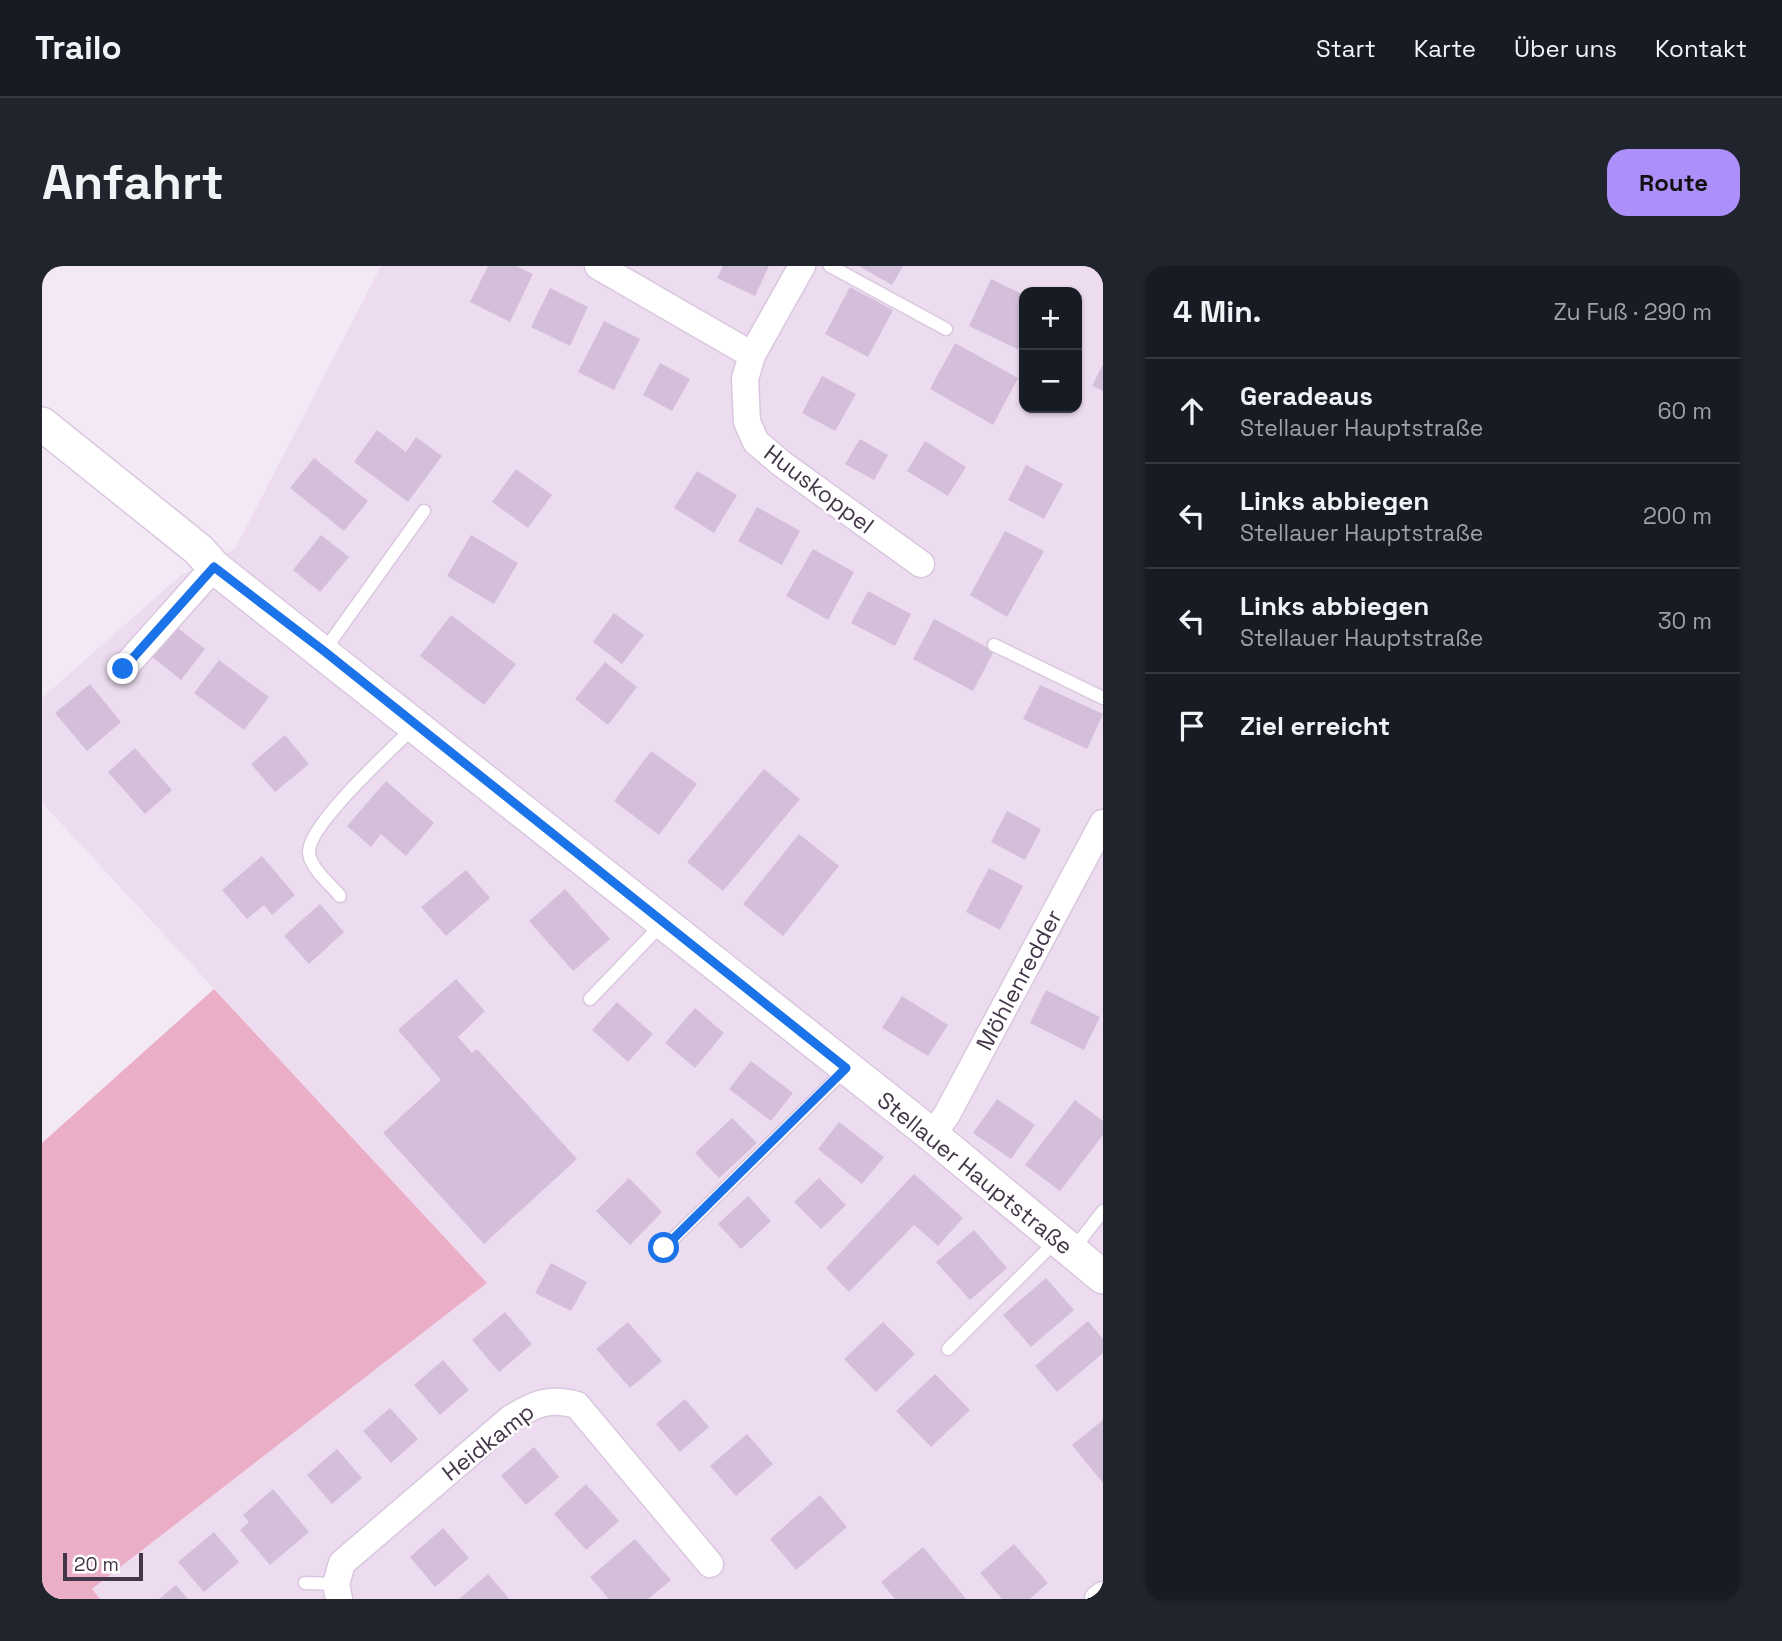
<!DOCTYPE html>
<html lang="de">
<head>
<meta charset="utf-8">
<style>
  body { margin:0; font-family:"Space Grotesk",sans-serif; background:#20242c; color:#f1f3f6 }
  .controls { position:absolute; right:21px; top:21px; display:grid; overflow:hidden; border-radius:14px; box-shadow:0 2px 5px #0004 }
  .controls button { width:63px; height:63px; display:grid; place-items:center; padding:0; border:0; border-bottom:2px solid #363941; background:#171b24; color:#f1f3f6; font:35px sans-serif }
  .scale { position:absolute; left:21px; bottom:18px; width:80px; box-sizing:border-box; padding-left:7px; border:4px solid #443649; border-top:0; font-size:19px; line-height:24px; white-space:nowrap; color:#443649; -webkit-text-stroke:5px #fff; paint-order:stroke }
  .stop { position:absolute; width:21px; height:21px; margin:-16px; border:5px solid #1a73e8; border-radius:50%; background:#fff }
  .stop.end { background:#1a73e8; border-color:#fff; box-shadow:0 2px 7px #0008 }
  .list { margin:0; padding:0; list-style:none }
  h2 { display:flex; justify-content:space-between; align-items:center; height:91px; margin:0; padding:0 28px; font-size:30px }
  h2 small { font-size:23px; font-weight:400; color:#9ea1a6 }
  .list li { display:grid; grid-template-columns:46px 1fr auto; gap:21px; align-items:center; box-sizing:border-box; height:105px; padding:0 28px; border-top:2px solid #363941 }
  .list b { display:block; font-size:26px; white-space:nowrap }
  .list p { margin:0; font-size:23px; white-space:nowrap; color:#9ea1a6 }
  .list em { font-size:23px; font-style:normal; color:#9ea1a6 }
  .icon { flex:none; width:38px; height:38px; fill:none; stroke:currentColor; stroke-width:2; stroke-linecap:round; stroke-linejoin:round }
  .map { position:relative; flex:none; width:1061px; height:1333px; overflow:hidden; border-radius:21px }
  header { display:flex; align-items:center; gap:42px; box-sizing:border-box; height:98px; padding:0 35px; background:#171b24; border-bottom:2px solid #363941 }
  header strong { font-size:33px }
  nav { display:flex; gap:38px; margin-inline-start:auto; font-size:24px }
  .intro { display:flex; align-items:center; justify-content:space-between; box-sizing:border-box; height:168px; padding:0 42px }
  h1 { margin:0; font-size:49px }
  .button { padding:18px 32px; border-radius:21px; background:#ad8ffa; color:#111; font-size:24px; font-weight:700 }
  main { display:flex; gap:42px; padding:0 42px }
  aside { flex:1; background:#171b24; border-radius:21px; box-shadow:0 2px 5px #0004 }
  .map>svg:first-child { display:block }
  .residential { fill:#eddcf0; fill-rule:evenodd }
  .green { fill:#ebaec7 }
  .building { fill:#d4bfda }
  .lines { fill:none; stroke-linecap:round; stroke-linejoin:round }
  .service-casing { stroke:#dac7df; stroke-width:15 }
  .minor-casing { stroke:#dac7df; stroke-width:29 }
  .tertiary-casing { stroke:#dac7df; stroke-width:36 }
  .service { stroke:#fff; stroke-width:12 }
  .minor { stroke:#fff; stroke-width:26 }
  .tertiary { stroke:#fff; stroke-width:33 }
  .route { stroke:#1a73e8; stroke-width:9 }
  .labels { text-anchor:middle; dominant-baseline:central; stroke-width:5; stroke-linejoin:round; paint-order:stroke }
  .street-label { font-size:23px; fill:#443649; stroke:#fff }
</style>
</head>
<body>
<header>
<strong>Trailo</strong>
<nav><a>Start</a><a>Karte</a><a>Über uns</a><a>Kontakt</a></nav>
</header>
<div class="intro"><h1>Anfahrt</h1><a class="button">Route</a></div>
<main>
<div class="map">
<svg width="1061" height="1333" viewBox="0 0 1061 1333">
  <rect width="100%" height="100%" fill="#f3e8f5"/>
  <!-- residential -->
  <path class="residential" d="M 339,0 L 1061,0 L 1061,1333 L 58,1333 L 49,1324 L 445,1017 L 0,537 L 0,432 L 139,309 L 193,283 ZM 982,26 L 1035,26 L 1035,142 L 982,142 Z"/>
  <!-- green -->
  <path class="green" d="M 172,723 L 445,1017 L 50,1323 L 58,1333 L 0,1333 L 0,877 Z"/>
  <!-- building -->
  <path class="building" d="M 446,0 L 474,0 L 491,8 L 468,56 L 428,36 Z
    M 681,0 L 727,0 L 713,30 L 675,12 Z
    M 817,0 L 861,0 L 850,19 Z
    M 949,13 L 982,29 L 982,86 L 927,60 Z
    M 808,21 L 851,44 L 826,91 L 783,68 Z
    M 508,22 L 546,41 L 528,80 L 489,61 Z
    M 562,55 L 598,73 L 572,124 L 536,106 Z
    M 913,77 L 976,112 L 951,159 L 888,123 Z
    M 618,97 L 648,113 L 630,145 L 601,129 Z
    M 1061,98 L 1061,125 L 1050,120 Z
    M 780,110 L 814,128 L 793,165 L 760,147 Z
    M 335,164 L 364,186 L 374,171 L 400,190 L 366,236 L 312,196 Z
    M 818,173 L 846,189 L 832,214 L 803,198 Z
    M 883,175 L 924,201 L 906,230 L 865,205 Z
    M 272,192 L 326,235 L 302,265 L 248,222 Z
    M 984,199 L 1021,218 L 1002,253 L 966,234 Z
    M 474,203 L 510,229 L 486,262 L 450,236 Z
    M 655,205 L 695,229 L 672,267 L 632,242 Z
    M 715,241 L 758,265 L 740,299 L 696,275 Z
    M 963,265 L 1002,285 L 965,351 L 928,329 Z
    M 279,269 L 307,291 L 278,326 L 251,304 Z
    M 429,269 L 476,297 L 452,338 L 405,310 Z
    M 771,283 L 812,306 L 786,354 L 744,330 Z
    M 826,325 L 869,348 L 853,380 L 809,357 Z
    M 572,347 L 602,369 L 580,398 L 551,376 Z
    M 409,349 L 474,398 L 442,439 L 378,390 Z
    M 892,353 L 952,385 L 931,425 L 871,393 Z
    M 132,359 L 163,383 L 139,414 L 108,389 Z
    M 177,394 L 227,431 L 202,464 L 152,427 Z
    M 563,396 L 595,421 L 566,459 L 533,433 Z
    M 48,418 L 79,456 L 45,485 L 13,447 Z
    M 998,419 L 1061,448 L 1045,483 L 981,453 Z
    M 243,469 L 267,498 L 233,526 L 209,498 Z
    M 93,482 L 130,524 L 103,548 L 66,506 Z
    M 609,485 L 655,518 L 617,569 L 572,535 Z
    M 722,503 L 758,533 L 681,625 L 645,596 Z
    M 344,515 L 392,557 L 364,590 L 339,568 L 329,581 L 305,560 Z
    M 965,545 L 999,563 L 983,594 L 949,576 Z
    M 757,568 L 797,600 L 741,670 L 701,638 Z
    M 220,590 L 253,629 L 230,649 L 222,639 L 205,653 L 180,624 Z
    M 947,602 L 981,620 L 958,664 L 924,646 Z
    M 424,604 L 448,632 L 404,670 L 379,641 Z
    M 523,623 L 568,673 L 531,705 L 487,655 Z
    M 278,638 L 302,666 L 267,698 L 242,670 Z
    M 414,713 L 443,745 L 416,771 L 430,787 L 435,783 L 535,893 L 442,978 L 341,867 L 399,814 L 356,764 Z
    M 1004,724 L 1058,751 L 1042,784 L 988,757 Z
    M 860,730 L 906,759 L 886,790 L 840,762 Z
    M 575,736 L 611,768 L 586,796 L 550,764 Z
    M 653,742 L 682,767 L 653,802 L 623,777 Z
    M 709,795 L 751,827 L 729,855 L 687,823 Z
    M 955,833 L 993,859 L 969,893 L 931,867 Z
    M 1033,834 L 1061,855 L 1061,869 L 1018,925 L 983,899 Z
    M 690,852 L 715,877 L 677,912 L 653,887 Z
    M 797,856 L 842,891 L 820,918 L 776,883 Z
    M 872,908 L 921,952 L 896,980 L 872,959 L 807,1026 L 784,1002 Z
    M 587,912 L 620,946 L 588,979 L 554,945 Z
    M 777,912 L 804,939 L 779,963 L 752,936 Z
    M 706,930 L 729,955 L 699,983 L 676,958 Z
    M 932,964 L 965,1002 L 928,1034 L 894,996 Z
    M 509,997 L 545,1016 L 529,1045 L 493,1027 Z
    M 1004,1012 L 1032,1044 L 989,1081 L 961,1049 Z
    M 463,1046 L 490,1078 L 457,1106 L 430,1074 Z
    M 1046,1055 L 1061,1073 L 1061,1087 L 1015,1126 L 993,1100 Z
    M 586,1056 L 620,1095 L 588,1122 L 554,1083 Z
    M 841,1056 L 873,1088 L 834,1126 L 802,1093 Z
    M 401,1094 L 427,1124 L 398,1149 L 372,1119 Z
    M 893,1108 L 928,1144 L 889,1181 L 854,1145 Z
    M 643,1133 L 667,1161 L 638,1186 L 614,1158 Z
    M 348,1142 L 376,1173 L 349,1197 L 321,1165 Z
    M 1061,1154 L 1061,1217 L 1030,1179 Z
    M 705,1168 L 731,1198 L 694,1230 L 668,1200 Z
    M 492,1181 L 517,1211 L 484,1239 L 459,1210 Z
    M 295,1183 L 320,1212 L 290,1238 L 265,1209 Z
    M 544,1218 L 577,1255 L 544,1284 L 512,1248 Z
    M 231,1223 L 267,1266 L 228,1299 L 198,1264 L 207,1256 L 201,1249 Z
    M 778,1229 L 805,1261 L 754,1304 L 728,1273 Z
    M 401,1262 L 427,1292 L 393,1321 L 368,1291 Z
    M 172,1266 L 197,1296 L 162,1326 L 136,1296 Z
    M 593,1273 L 629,1314 L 606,1333 L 567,1333 L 548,1311 Z
    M 972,1278 L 1006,1317 L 988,1333 L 960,1333 L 938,1307 Z
    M 881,1281 L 924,1333 L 853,1333 L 839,1316 Z
    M 446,1308 L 467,1333 L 417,1333 Z
    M 134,1319 L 146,1333 L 117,1333 Z"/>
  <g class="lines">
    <!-- service casing -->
    <g class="service-casing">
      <path id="service" d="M 788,0 L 904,63
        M 952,379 L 1061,432
        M 282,385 L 382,245
        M 298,630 C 289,619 267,601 267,586 C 266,559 349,484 371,462
        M 548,733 L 621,657
        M 622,982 L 804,803
        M 1030,985 L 1061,945
        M 906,1083 L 1015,974
        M 263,1317 L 294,1318"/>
    </g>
    <!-- minor casing -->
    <g class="minor-casing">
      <path id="minor" d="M 556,0 L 710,89
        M 760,0 L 710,89 L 703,113 L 705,156 L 714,176 L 740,198 L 879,298
        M 81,403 L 172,301
        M 890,869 L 904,850 L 1061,557
        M 297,1333 L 294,1318 L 300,1297 L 468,1153 C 492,1138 507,1131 535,1139 L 668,1298
        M 1056,1333 L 1061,1329"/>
    </g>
    <!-- tertiary casing -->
    <g class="tertiary-casing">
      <path id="tertiary" d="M 0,158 L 157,284 L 172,301 L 890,869 L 1061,1011"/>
    </g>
    <!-- service -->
    <use href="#service" class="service"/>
    <!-- minor -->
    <use href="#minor" class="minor"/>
    <!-- tertiary -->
    <use href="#tertiary" class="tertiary"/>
  </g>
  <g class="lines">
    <!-- route -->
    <path class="route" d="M 81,403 L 172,301 L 282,385 L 804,802 L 622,982"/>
  </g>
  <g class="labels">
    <!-- street labels -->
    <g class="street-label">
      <text transform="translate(777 223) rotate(37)">Huuskoppel</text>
      <text transform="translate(977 714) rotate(-62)">Möhlenredder</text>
      <text transform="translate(933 907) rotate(39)">Stellauer Hauptstraße</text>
      <text transform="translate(446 1176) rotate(-38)">Heidkamp</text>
    </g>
  </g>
</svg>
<div class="controls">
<button>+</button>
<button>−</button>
</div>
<div class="scale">20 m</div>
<div class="stop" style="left:622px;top:982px"></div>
<div class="stop end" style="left:81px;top:403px"></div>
</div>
<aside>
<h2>4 Min.<small>Zu Fuß · 290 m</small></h2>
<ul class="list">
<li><svg class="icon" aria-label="ahead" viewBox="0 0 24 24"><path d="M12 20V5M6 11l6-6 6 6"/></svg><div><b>Geradeaus</b><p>Stellauer Hauptstraße</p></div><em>60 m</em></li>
<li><svg class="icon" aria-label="left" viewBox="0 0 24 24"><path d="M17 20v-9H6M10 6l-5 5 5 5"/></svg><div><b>Links abbiegen</b><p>Stellauer Hauptstraße</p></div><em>200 m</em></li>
<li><svg class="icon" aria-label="left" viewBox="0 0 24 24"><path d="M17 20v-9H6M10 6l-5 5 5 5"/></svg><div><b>Links abbiegen</b><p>Stellauer Hauptstraße</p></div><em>30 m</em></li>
<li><svg class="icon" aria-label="arrive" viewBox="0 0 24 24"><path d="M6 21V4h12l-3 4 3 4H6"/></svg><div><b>Ziel erreicht</b></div></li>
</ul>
</aside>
</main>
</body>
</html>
